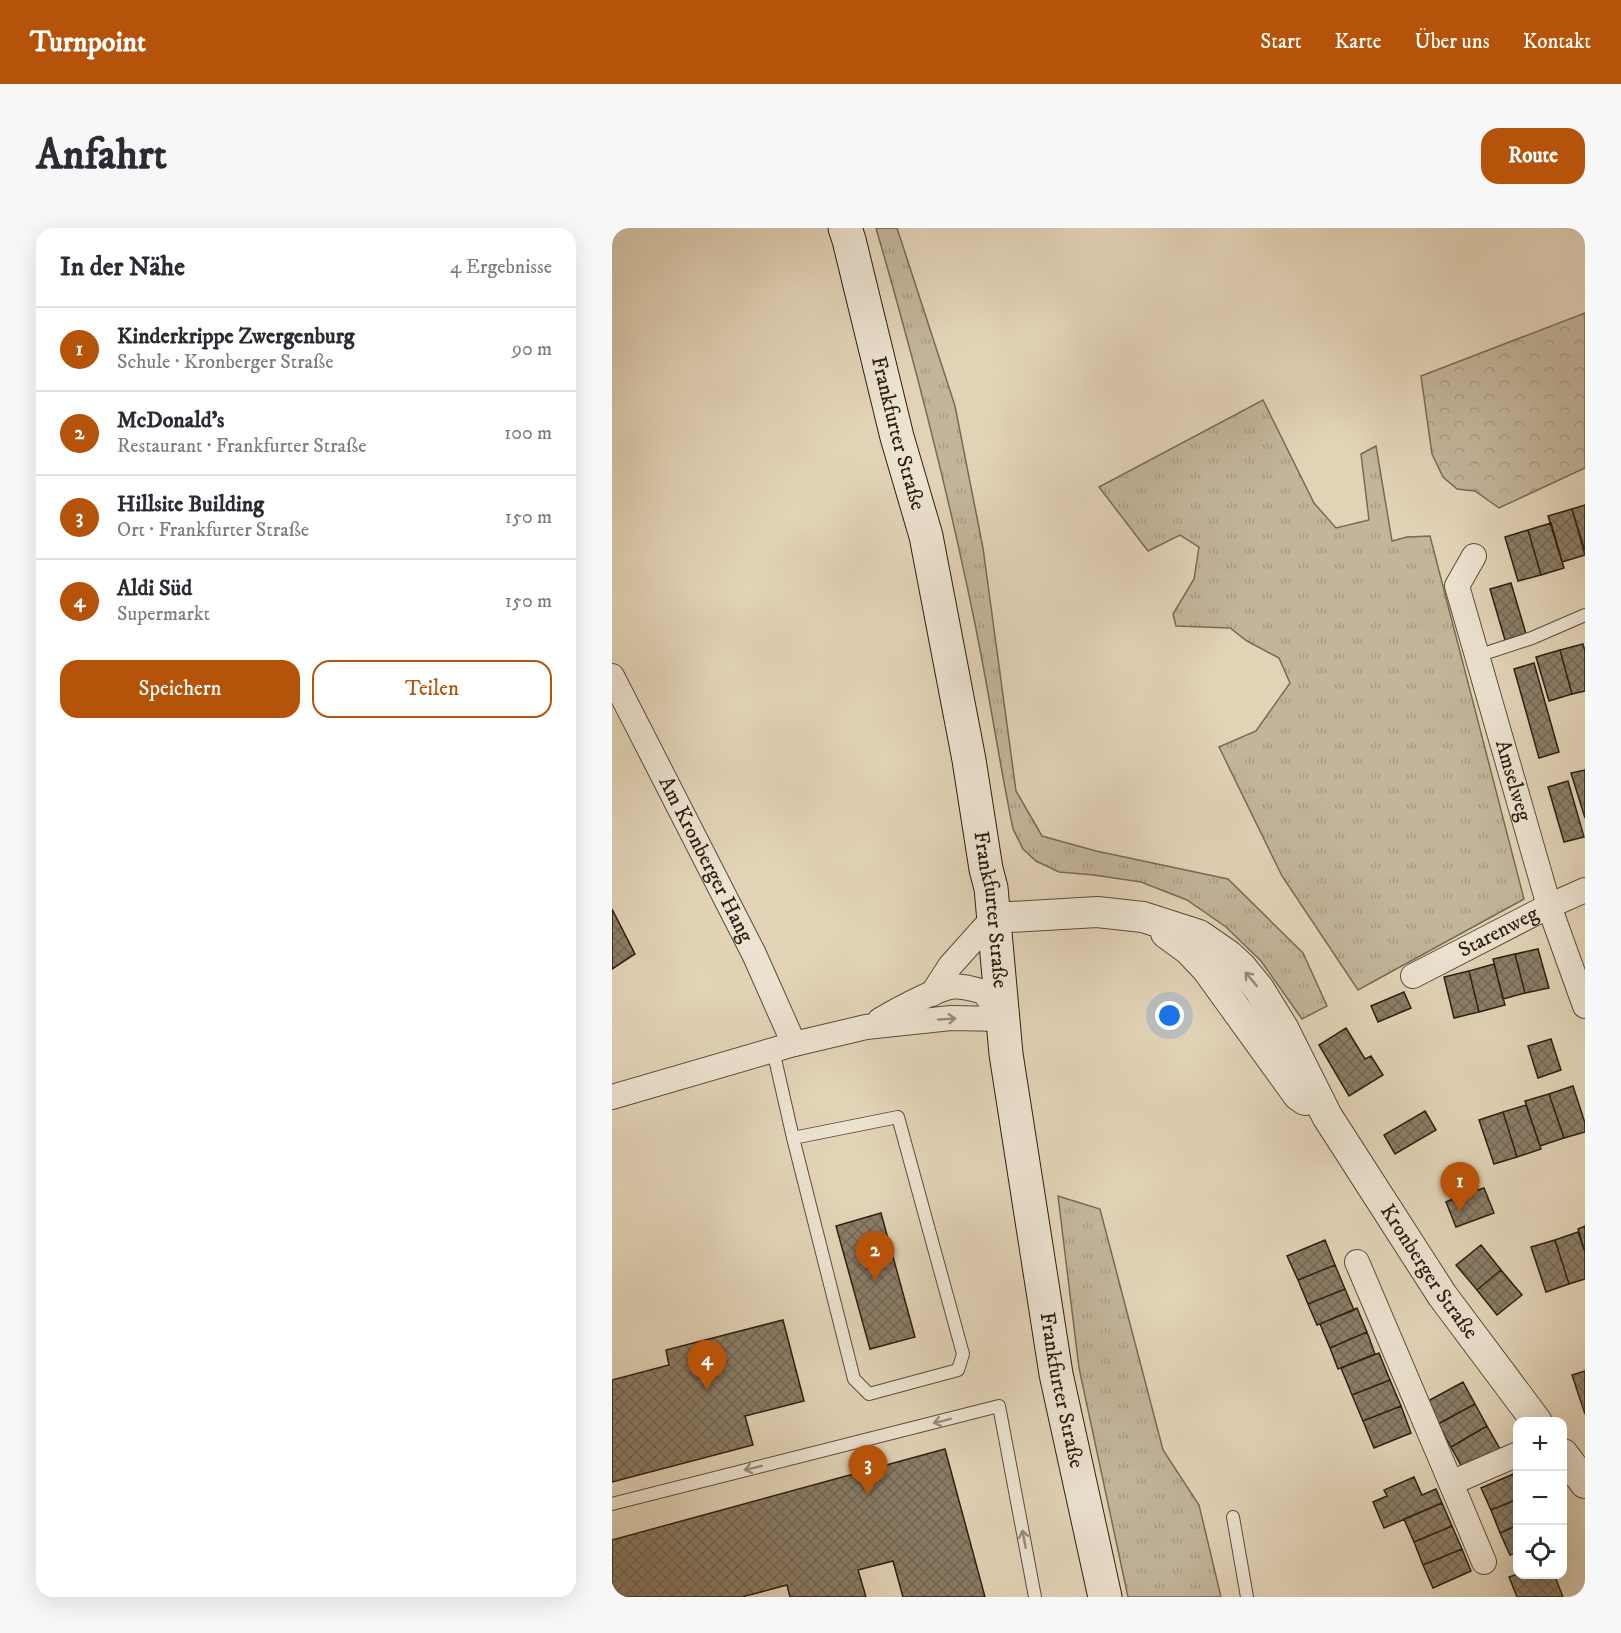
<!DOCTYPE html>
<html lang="de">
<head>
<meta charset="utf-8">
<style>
  body { margin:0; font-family:"IM FELL DW Pica",serif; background:#f7f7f7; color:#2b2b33 }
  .controls { position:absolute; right:18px; bottom:18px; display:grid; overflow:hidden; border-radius:12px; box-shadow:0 6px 24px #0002 }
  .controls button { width:54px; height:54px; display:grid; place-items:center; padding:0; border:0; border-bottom:2px solid #e1e1e2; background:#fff; color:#2b2b33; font:30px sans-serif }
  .you { position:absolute; left:558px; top:788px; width:21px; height:21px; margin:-15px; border:4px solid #fff; border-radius:50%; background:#1a73e8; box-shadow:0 0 0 9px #1a73e833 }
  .badge { display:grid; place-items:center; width:39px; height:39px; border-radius:50%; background:#b45309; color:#fff; font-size:20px; font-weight:700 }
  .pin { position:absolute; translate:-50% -50px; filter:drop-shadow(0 2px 3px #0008) }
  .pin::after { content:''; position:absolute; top:32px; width:21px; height:18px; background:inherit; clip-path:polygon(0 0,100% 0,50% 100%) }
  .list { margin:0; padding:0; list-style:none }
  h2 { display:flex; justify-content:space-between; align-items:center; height:78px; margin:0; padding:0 24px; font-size:26px }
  h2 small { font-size:20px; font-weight:400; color:#7c7c81 }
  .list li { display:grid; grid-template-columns:39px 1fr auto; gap:18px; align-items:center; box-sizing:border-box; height:84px; padding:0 24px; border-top:2px solid #e1e1e2 }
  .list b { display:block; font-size:22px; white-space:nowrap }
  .list p { margin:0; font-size:20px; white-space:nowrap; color:#7c7c81 }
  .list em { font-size:20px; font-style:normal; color:#7c7c81 }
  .actions { display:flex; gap:12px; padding:18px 24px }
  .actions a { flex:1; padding:14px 0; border:2px solid #b45309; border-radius:18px; text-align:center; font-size:21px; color:#b45309 }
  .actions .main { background:#b45309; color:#fff }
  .icon { flex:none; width:33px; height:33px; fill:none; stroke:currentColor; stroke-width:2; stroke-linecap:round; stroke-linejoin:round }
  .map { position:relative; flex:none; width:973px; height:1369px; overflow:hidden; border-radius:18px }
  header { display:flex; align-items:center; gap:36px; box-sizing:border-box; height:84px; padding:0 30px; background:#b45309; color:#fff }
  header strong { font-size:28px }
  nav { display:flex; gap:33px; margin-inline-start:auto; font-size:21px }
  .intro { display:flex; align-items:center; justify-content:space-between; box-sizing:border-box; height:144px; padding:0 36px }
  h1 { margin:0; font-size:42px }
  .button { padding:15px 27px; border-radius:18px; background:#b45309; color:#fff; font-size:21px; font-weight:700 }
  main { display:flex; gap:36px; padding:0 36px }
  aside { flex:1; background:#fff; border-radius:18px; box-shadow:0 6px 24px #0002 }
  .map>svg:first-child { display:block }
  .grass { fill:url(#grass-tufts); stroke:#786a56; stroke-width:1.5 }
  .park { fill:url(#park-crowns); stroke:#786a56; stroke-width:1.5 }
  .building { fill:url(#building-cross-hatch); stroke:#2d2010; stroke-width:1.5 }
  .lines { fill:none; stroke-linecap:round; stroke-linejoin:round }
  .service-casing { stroke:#5a4d3a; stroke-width:14 }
  .minor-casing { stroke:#5a4d3a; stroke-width:26 }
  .tertiary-casing { stroke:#5a4d3a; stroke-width:32 }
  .secondary-casing { stroke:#2d2010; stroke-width:35 }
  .service { stroke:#ece2d0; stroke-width:12 }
  .minor { stroke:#ece2d0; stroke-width:24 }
  .tertiary { stroke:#ece2d0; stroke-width:30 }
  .secondary { stroke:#ece2d0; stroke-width:33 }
  .oneway { stroke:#968b7a }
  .labels { text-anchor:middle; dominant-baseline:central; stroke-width:4.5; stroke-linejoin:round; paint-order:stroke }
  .street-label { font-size:21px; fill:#2d2010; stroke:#ece2d0 }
</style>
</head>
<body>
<header>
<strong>Turnpoint</strong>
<nav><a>Start</a><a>Karte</a><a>Über uns</a><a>Kontakt</a></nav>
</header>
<div class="intro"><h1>Anfahrt</h1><a class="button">Route</a></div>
<main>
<aside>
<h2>In der Nähe<small>4 Ergebnisse</small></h2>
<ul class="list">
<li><span class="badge">1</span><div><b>Kinderkrippe Zwergenburg</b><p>Schule · Kronberger Straße</p></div><em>90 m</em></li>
<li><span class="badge">2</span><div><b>McDonald's</b><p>Restaurant · Frankfurter Straße</p></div><em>100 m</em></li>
<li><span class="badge">3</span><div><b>Hillsite Building</b><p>Ort · Frankfurter Straße</p></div><em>150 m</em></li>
<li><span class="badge">4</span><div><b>Aldi Süd</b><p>Supermarkt</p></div><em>150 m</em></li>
</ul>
<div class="actions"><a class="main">Speichern</a><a>Teilen</a></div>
</aside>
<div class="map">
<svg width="973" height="1369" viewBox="0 0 973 1369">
  <defs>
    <pattern id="grass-tufts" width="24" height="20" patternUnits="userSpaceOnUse" patternTransform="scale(1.5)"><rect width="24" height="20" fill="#c3b59b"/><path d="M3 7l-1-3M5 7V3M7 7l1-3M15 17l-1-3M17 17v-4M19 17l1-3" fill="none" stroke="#a89b84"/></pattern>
    <pattern id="park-crowns" width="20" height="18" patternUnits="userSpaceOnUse" patternTransform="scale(1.5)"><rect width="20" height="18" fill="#c3b59b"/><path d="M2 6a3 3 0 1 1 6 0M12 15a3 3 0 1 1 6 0" fill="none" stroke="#a89b84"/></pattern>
    <pattern id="building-cross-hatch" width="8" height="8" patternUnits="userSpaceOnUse" patternTransform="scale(1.5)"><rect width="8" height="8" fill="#8b7d67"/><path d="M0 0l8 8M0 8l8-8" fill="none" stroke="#726653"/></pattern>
  </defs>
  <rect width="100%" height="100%" fill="#e2d3b7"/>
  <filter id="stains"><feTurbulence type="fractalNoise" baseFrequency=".00333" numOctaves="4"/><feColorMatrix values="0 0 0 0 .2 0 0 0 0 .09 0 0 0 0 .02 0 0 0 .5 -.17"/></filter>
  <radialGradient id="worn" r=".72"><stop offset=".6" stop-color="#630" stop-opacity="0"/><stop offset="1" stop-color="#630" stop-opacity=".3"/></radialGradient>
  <!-- grass -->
  <path class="grass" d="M 264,0 L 285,0 L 343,178 L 371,320 L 404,563 L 430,608 L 484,623 L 616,651 L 691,725 L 715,778 L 690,791 L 649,733 L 614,699 L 575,672 L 529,654 L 482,647 L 447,644 L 424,633 L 411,621 L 401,601 C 387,533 377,464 363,396 C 336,263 302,131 264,0 Z
    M 651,172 L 702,275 L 724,300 L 757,292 L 749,226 L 764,218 L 780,313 L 795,309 L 818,308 L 912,671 L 746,762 L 670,648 L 607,519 L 644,503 L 678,455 L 667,430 L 635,413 L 618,400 L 564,398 L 561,386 L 582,351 L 587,319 L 568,307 L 536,323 L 487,259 Z
    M 446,968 L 488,981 L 551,1222 L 587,1277 L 609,1369 L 516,1369 L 467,1140 Z"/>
  <!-- park -->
  <path class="park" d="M 973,85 L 973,240 L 887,280 L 863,263 L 845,261 L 831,249 L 820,226 L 809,148 Z"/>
  <!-- building -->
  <path class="building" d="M 973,277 L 973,323 L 960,281 Z
    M 960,281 L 973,327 L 950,334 L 936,288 Z
    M 939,295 L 952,340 L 929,347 L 916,302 Z
    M 916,302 L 929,347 L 906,353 L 893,309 Z
    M 899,355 L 914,406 L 893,412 L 878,361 Z
    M 971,416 L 973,423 L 973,463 L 960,466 L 948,422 Z
    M 948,422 L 960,466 L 937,473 L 924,429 Z
    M 922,435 L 947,524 L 927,530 L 902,441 Z
    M 973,542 L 973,590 L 959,545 Z
    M 956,553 L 972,609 L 952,614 L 936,559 Z
    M 0,681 L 23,726 L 0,741 Z
    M 926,721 L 937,760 L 913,765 L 903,726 Z
    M 903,726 L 913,765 L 891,771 L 881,731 Z
    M 882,736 L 893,777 L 867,784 L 857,743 Z
    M 857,743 L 867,784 L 842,790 L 832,749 Z
    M 792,764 L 799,780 L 766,794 L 759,778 Z
    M 734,800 L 753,831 L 759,828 L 771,847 L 737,868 L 707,817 Z
    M 939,811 L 949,842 L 926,850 L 916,818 Z
    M 961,858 L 973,895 L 973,904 L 952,910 L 937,866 Z
    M 937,866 L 952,910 L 928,918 L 913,873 Z
    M 914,877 L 929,921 L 905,929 L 891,884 Z
    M 813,883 L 824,902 L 783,926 L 772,907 Z
    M 891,884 L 905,929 L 882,936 L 867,892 Z
    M 862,953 L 866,962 L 872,960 L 882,985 L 844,999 L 834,974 L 848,968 L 845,959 Z
    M 269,985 L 303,1109 L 258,1121 L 224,998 Z
    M 973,998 L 973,1024 L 966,1001 Z
    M 966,1004 L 973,1024 L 973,1051 L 957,1056 L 943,1012 Z
    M 713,1012 L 723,1037 L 686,1052 L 675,1028 Z
    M 943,1012 L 957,1056 L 934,1064 L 919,1019 Z
    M 869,1017 L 889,1042 L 865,1062 L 844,1037 Z
    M 723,1037 L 733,1061 L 696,1076 L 686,1052 Z
    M 889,1042 L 910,1067 L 885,1087 L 865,1062 Z
    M 733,1061 L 742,1082 L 705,1097 L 696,1076 Z
    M 745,1080 L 755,1104 L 718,1120 L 708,1096 Z
    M 171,1092 L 192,1173 L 133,1188 L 141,1217 L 0,1254 L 0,1152 L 57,1137 L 54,1122 Z
    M 755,1104 L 763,1126 L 726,1141 L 718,1120 Z
    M 767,1125 L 778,1152 L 740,1167 L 729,1140 Z
    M 973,1143 L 973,1186 L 960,1147 Z
    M 778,1152 L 789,1178 L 751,1193 L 740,1167 Z
    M 851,1154 L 863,1176 L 826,1196 L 814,1174 Z
    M 863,1176 L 875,1198 L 839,1219 L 826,1196 Z
    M 789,1178 L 799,1205 L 762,1220 L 751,1193 Z
    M 875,1198 L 888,1221 L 851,1241 L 839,1219 Z
    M 333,1221 L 373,1369 L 291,1369 L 281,1333 L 246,1342 L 254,1369 L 178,1369 L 175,1357 L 130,1369 L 0,1369 L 0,1312 Z
    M 906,1244 L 906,1271 L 879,1282 L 869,1260 Z
    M 802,1249 L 810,1267 L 824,1261 L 830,1275 L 772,1300 L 761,1274 L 775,1268 L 772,1262 Z
    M 906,1271 L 906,1297 L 888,1305 L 879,1282 Z
    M 830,1275 L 840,1298 L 802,1314 L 792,1291 Z
    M 906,1297 L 906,1324 L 898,1327 L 888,1305 Z
    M 840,1298 L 850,1321 L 811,1337 L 802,1314 Z
    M 850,1321 L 859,1343 L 821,1360 L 811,1337 Z
    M 906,1346 L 942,1346 L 951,1369 L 905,1369 L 897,1349 Z"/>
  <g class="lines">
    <!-- service casing -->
    <g class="service-casing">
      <path id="service" d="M 865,428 L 920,410 L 973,387
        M 161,822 L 181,910 L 242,1151 L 257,1166 L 346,1142 L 351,1126 L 286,889 L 181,910
        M 0,1276 L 387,1178 L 423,1369
        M 621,1289 L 635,1369"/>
    </g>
    <!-- minor casing -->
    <g class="minor-casing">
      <g id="minor">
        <path id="s1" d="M 862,328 L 845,358 L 937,678 L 973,778"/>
        <path id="s2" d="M 0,448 L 142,726 L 182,816"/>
        <path id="s3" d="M 801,748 L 937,678 L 973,662"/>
        <path d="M 320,766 L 338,738 L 381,690"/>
        <path d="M 268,792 C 285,782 320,763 338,759 C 349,757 361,761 372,764 L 390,791"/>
        <path d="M 0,869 L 182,816 L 254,799 L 339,790 L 390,791"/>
        <path d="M 745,1034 L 839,1255"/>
        <path d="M 872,1334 L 839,1255 L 906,1226"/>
      </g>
    </g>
    <!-- tertiary casing -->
    <g class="tertiary-casing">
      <g id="tertiary">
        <path id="s4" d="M 381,690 L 485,684 L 531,689 L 587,707 L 616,727 L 629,739 L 647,761 L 671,800 L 715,888 L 830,1067 L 925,1194"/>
        <path d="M 554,705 L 576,721 L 595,741 L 686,867 L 693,872"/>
        <path d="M 951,1226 L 973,1255"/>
      </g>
    </g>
    <!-- secondary casing -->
    <g class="secondary-casing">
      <g id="secondary">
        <path id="s5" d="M 233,0 L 237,12 L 285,209 L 314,308 L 357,532 L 374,641 L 379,660 L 394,826 L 444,1146 L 493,1369"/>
      </g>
    </g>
    <!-- service -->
    <use href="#service" class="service"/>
    <!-- minor -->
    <use href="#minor" class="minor"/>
    <!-- tertiary -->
    <use href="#tertiary" class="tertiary"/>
    <!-- secondary -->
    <use href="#secondary" class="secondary"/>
  </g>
  <!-- one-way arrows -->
  <defs><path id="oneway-shaft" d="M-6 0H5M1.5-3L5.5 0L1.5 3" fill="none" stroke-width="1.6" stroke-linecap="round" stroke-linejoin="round" transform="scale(1.5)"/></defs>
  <g class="oneway">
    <use href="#oneway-shaft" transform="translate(639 751) rotate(-130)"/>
    <use href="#oneway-shaft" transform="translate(335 791) rotate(-4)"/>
    <use href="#oneway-shaft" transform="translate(330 1193) rotate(166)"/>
    <use href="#oneway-shaft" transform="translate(141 1240) rotate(166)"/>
    <use href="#oneway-shaft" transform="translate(412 1311) rotate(-101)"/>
  </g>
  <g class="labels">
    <!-- street labels -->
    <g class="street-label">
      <text stroke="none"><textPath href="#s5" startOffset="212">Frankfurter Straße</textPath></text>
      <text stroke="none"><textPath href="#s1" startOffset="237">Amselweg</textPath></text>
      <text stroke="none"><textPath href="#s2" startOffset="206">Am Kronberger Hang</textPath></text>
      <text stroke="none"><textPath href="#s5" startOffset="698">Frankfurter Straße</textPath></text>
      <text stroke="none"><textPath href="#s3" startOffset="96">Starenweg</textPath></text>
      <text stroke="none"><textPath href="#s4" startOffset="621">Kronberger Straße</textPath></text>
      <text stroke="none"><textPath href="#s5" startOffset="1184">Frankfurter Straße</textPath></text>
    </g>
  </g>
  <rect width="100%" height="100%" filter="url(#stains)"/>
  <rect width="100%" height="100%" fill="url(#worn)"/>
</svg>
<div class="controls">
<button>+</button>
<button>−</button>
<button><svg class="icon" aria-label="locate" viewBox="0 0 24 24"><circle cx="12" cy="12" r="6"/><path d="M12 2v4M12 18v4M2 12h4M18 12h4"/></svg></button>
</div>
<div class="you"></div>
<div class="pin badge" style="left:848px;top:984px">1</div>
<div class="pin badge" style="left:263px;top:1053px">2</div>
<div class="pin badge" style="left:256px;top:1267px">3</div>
<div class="pin badge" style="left:95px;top:1162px">4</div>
</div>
</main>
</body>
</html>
